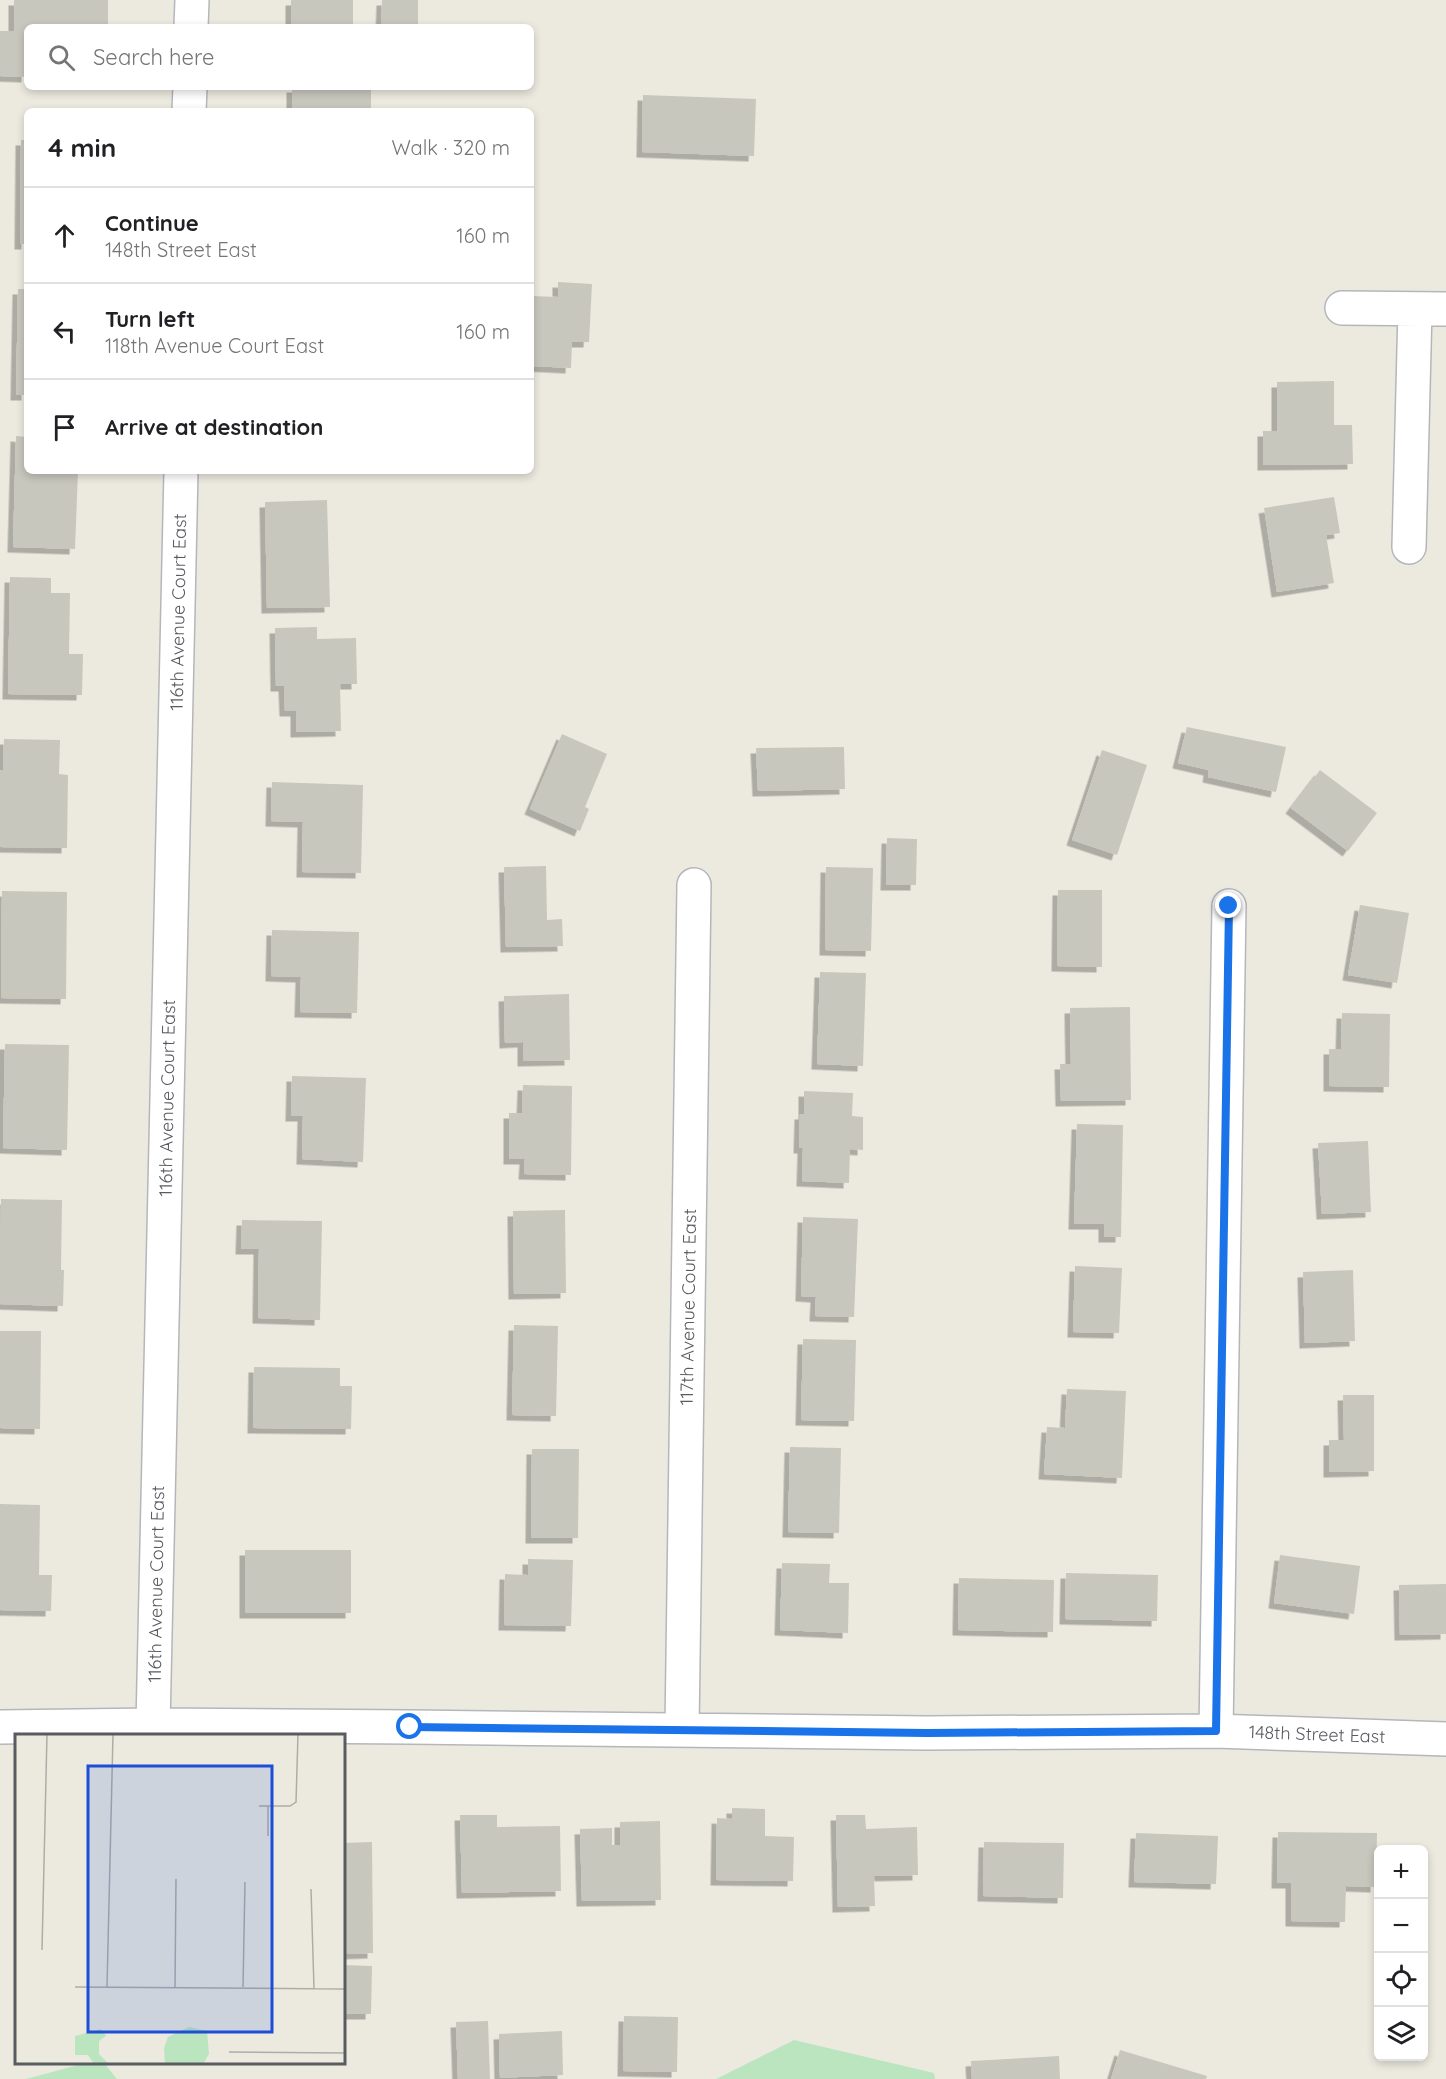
<!DOCTYPE html>
<html lang="en">
<head>
<meta charset="utf-8">
<style>
  body { margin:0; font-family:Quicksand,sans-serif; background:#f2f2f2; color:#202124 }
  .controls { position:absolute; right:18px; bottom:18px; display:grid; overflow:hidden; border-radius:9px; box-shadow:0 3px 9px #0003 }
  .controls button { width:54px; height:54px; display:grid; place-items:center; padding:0; border:0; border-bottom:2px solid #e0e0e0; background:#fff; color:#202124; font:30px sans-serif }
  .stop { position:absolute; width:18px; height:18px; margin:-14px; border:4px solid #1a73e8; border-radius:50%; background:#fff }
  .stop.end { background:#1a73e8; border-color:#fff; box-shadow:0 2px 6px #0008 }
  .list { margin:0; padding:0; list-style:none }
  h2 { display:flex; justify-content:space-between; align-items:center; height:78px; margin:0; padding:0 24px; font-size:26px }
  h2 small { font-size:20px; font-weight:400; color:#757577 }
  .list li { display:grid; grid-template-columns:39px 1fr auto; gap:18px; align-items:center; box-sizing:border-box; height:96px; padding:0 24px; border-top:2px solid #e0e0e0 }
  .list b { display:block; font-size:22px; white-space:nowrap }
  .list p { margin:0; font-size:20px; white-space:nowrap; color:#757577 }
  .list em { font-size:20px; font-style:normal; color:#757577 }
  .icon { flex:none; width:33px; height:33px; fill:none; stroke:currentColor; stroke-width:2; stroke-linecap:round; stroke-linejoin:round }
  .map { position:relative; flex:none; width:1446px; height:2079px; overflow:hidden }
  .search { position:absolute; background:#fff; box-shadow:0 3px 9px #0003; left:24px; top:24px; width:510px; height:66px; display:flex; align-items:center; gap:15px; box-sizing:border-box; padding:0 21px; border-radius:9px; color:#757577; font-size:22px }
  .panel { position:absolute; background:#fff; box-shadow:0 3px 9px #0003; left:24px; top:108px; width:510px; height:366px; border-radius:9px }
  .map>svg:first-child { display:block }
  .green { fill:#bae5bf }
  .building { fill:#c8c7be; filter:url(#shadow) }
  .lines { fill:none; stroke-linecap:round; stroke-linejoin:round }
  .minor-casing { stroke:#b5b6bc; stroke-width:36 }
  .minor { stroke:#fff; stroke-width:33 }
  .route { stroke:#1a73e8; stroke-width:8 }
  .labels { text-anchor:middle; dominant-baseline:central; stroke-width:6; stroke-linejoin:round; paint-order:stroke }
  .street-label { font-size:18px; fill:#585b60; stroke:#fff }
  .inset-road { fill:none; stroke:#adada8; stroke-width:1.5 }
  .view { fill:#1d4ed8; fill-opacity:0.15; stroke:#1d4ed8; stroke-width:3 }
  .inset-edge { fill:none; stroke:#585b60; stroke-width:3 }
</style>
</head>
<body>
<div class="map">
<svg width="1446" height="2079" viewBox="0 0 1446 2079">
  <defs>
    <filter id="shadow"><feDropShadow dx="-5.5" dy="5.5" stdDeviation="0" flood-color="#0004"/></filter>
  </defs>
  <rect width="100%" height="100%" fill="#eceadf"/>
  <!-- green -->
  <path class="green" d="M 794,2040 L 934,2073 L 935,2079 L 716,2079 Z
    M 89,2062 L 104,2063 L 117,2079 L 26,2079 Z"/>
  <!-- building -->
  <path class="building" d="M 14,0 L 108,0 L 108,27 L 27,27 L 27,77 L 0,76 L 0,31 L 14,31 Z
    M 291,0 L 353,0 L 353,26 L 291,25 Z
    M 382,0 L 418,0 L 418,27 L 381,27 Z
    M 292,87 L 371,87 L 371,111 L 292,111 Z
    M 643,95 L 756,99 L 754,156 L 642,152 Z
    M 21,140 L 27,140 L 27,244 L 20,244 Z
    M 558,282 L 592,284 L 589,342 L 572,342 L 571,368 L 531,366 L 531,296 L 558,297 Z
    M 18,289 L 27,289 L 27,395 L 16,395 Z
    M 1334,381 L 1334,425 L 1352,425 L 1353,464 L 1263,465 L 1263,431 L 1277,431 L 1277,382 Z
    M 16,436 L 27,437 L 27,471 L 78,471 L 75,549 L 13,547 Z
    M 1334,497 L 1340,533 L 1326,535 L 1334,583 L 1277,592 L 1264,508 Z
    M 327,500 L 330,607 L 267,608 L 265,502 Z
    M 10,577 L 51,578 L 51,593 L 70,593 L 69,654 L 83,654 L 82,695 L 8,694 Z
    M 317,627 L 317,639 L 356,638 L 357,684 L 340,684 L 341,731 L 296,732 L 296,711 L 285,711 L 284,686 L 276,686 L 275,628 Z
    M 1187,727 L 1286,747 L 1276,792 L 1208,777 L 1209,770 L 1178,763 Z
    M 562,734 L 607,754 L 585,807 L 589,809 L 580,831 L 530,809 Z
    M 4,739 L 60,740 L 59,774 L 68,775 L 67,848 L 0,847 L 0,770 L 3,770 Z
    M 844,747 L 845,789 L 758,791 L 756,748 Z
    M 1102,750 L 1147,765 L 1117,855 L 1072,840 Z
    M 1320,770 L 1377,813 L 1348,851 L 1291,808 Z
    M 272,782 L 363,785 L 361,873 L 302,872 L 303,822 L 271,821 Z
    M 887,838 L 917,839 L 916,885 L 886,885 Z
    M 546,866 L 547,920 L 562,919 L 563,946 L 506,947 L 504,867 Z
    M 826,867 L 873,868 L 871,951 L 825,950 Z
    M 1058,890 L 1102,890 L 1102,967 L 1057,966 Z
    M 2,891 L 67,892 L 66,999 L 1,998 Z
    M 1360,905 L 1409,913 L 1397,983 L 1348,975 Z
    M 272,930 L 359,932 L 357,1013 L 300,1012 L 301,977 L 271,976 Z
    M 820,972 L 866,973 L 863,1066 L 817,1064 Z
    M 569,994 L 570,1060 L 523,1061 L 523,1042 L 505,1043 L 504,996 Z
    M 1130,1007 L 1131,1100 L 1061,1101 L 1060,1064 L 1071,1064 L 1070,1008 Z
    M 1342,1013 L 1390,1014 L 1389,1087 L 1329,1086 L 1329,1049 L 1341,1049 Z
    M 5,1044 L 69,1045 L 67,1150 L 3,1148 Z
    M 292,1076 L 366,1078 L 363,1162 L 302,1159 L 303,1116 L 291,1116 Z
    M 523,1085 L 572,1086 L 571,1175 L 524,1174 L 525,1159 L 509,1159 L 509,1113 L 522,1113 Z
    M 804,1091 L 853,1093 L 852,1116 L 863,1117 L 863,1150 L 850,1149 L 849,1183 L 802,1181 L 803,1148 L 799,1148 L 800,1114 L 804,1114 Z
    M 1077,1124 L 1123,1125 L 1121,1237 L 1104,1237 L 1104,1224 L 1074,1224 Z
    M 1368,1141 L 1371,1212 L 1322,1214 L 1318,1143 Z
    M 1,1199 L 62,1200 L 61,1270 L 64,1270 L 63,1306 L 0,1304 Z
    M 565,1210 L 566,1293 L 514,1294 L 513,1211 Z
    M 803,1217 L 858,1219 L 854,1317 L 815,1316 L 816,1297 L 801,1296 Z
    M 242,1220 L 322,1221 L 320,1320 L 258,1318 L 259,1249 L 241,1249 Z
    M 1075,1266 L 1122,1268 L 1119,1333 L 1073,1332 Z
    M 1353,1270 L 1355,1341 L 1305,1343 L 1303,1272 Z
    M 514,1325 L 558,1326 L 556,1416 L 512,1415 Z
    M 0,1331 L 41,1331 L 40,1429 L 0,1428 Z
    M 803,1339 L 856,1340 L 854,1421 L 801,1420 Z
    M 254,1367 L 340,1368 L 340,1386 L 352,1386 L 351,1429 L 253,1428 Z
    M 1067,1389 L 1126,1391 L 1122,1478 L 1044,1474 L 1047,1427 L 1065,1428 Z
    M 1343,1395 L 1374,1395 L 1374,1471 L 1329,1472 L 1329,1440 L 1344,1440 Z
    M 790,1447 L 841,1448 L 839,1533 L 788,1532 Z
    M 532,1449 L 579,1449 L 578,1538 L 531,1538 Z
    M 0,1504 L 40,1505 L 39,1575 L 52,1575 L 51,1611 L 0,1610 Z
    M 245,1550 L 351,1550 L 351,1613 L 245,1613 Z
    M 1280,1555 L 1360,1566 L 1354,1614 L 1274,1603 Z
    M 528,1559 L 573,1560 L 571,1626 L 504,1625 L 505,1574 L 528,1575 Z
    M 782,1563 L 830,1564 L 829,1583 L 849,1583 L 848,1633 L 780,1630 Z
    M 1066,1573 L 1158,1575 L 1157,1621 L 1065,1619 Z
    M 959,1578 L 1054,1580 L 1053,1632 L 958,1630 Z
    M 1446,1584 L 1446,1634 L 1400,1635 L 1399,1585 Z
    M 732,1808 L 765,1809 L 765,1836 L 794,1837 L 793,1881 L 716,1880 L 717,1818 L 732,1819 Z
    M 460,1815 L 497,1815 L 497,1827 L 560,1826 L 561,1891 L 462,1893 Z
    M 836,1815 L 865,1815 L 866,1829 L 917,1827 L 918,1875 L 874,1876 L 875,1906 L 838,1907 Z
    M 660,1821 L 661,1900 L 582,1901 L 580,1829 L 612,1828 L 612,1845 L 620,1845 L 620,1822 Z
    M 1278,1832 L 1377,1833 L 1376,1887 L 1346,1886 L 1345,1922 L 1291,1921 L 1291,1883 L 1277,1883 Z
    M 1136,1833 L 1218,1836 L 1216,1884 L 1134,1882 Z
    M 372,1842 L 373,1953 L 344,1954 L 344,1843 Z
    M 984,1842 L 1064,1843 L 1063,1898 L 983,1896 Z
    M 344,1965 L 372,1966 L 371,2014 L 344,2014 Z
    M 624,2016 L 678,2017 L 677,2072 L 623,2071 Z
    M 488,2021 L 490,2079 L 458,2079 L 456,2022 Z
    M 562,2031 L 563,2075 L 500,2078 L 499,2034 Z
    M 1120,2050 L 1207,2076 L 1206,2079 L 1111,2079 Z
    M 1059,2056 L 1060,2079 L 972,2079 L 971,2061 Z"/>
  <g class="lines">
    <!-- minor casing -->
    <g class="minor-casing">
      <path id="minor" d="M 191,27 L 192,0
        M 189,111 L 190,87
        M 1342,308 L 1446,309
        M 1409,547 L 1415,309
        M 153,1725 L 181,471
        M 0,1727 L 153,1725 L 410,1727 L 927,1733 L 1216,1731 L 1446,1739
        M 682,1729 L 694,885
        M 1216,1731 L 1229,906"/>
    </g>
    <!-- minor -->
    <use href="#minor" class="minor"/>
  </g>
  <g class="lines">
    <!-- route -->
    <path class="route" d="M 410,1727 L 927,1733 L 1216,1731 L 1229,906"/>
  </g>
  <g class="labels">
    <!-- street labels -->
    <g class="street-label">
      <text transform="translate(178 612) rotate(-89)">116th Avenue Court East</text>
      <text transform="translate(167 1098) rotate(-89)">116th Avenue Court East</text>
      <text transform="translate(688 1307) rotate(-89)">117th Avenue Court East</text>
      <text transform="translate(156 1584) rotate(-89)">116th Avenue Court East</text>
      <text transform="translate(1317 1734) rotate(2)">148th Street East</text>
    </g>
  </g>
  <!-- overview -->
  <g transform="translate(15 1734)">
    <rect width="330" height="330" fill="#eceadf"/>
    <path d="M 174,293 L 192,297 L 194,320 L 188,330 L 150,330 L 149,314 L 153,303 ZM 86,295 L 91,302 L 84,307 L 84,320 L 94,330 L 79,330 L 73,321 L 60,321 L 60,302 Z" fill="#bae5bf"/>
    <path class="inset-road" d="M 244,72 L 275,72 L 281,68 L 283,0M 253,102 L 253,72M 296,155 L 299,255M 27,216 L 32,0M 60,253 L 330,255M 92,253 L 98,0M 160,253 L 161,145M 228,253 L 230,148M 214,318 L 330,319"/>
    <path class="view" d="M 73,32 L 257,32 L 257,298 L 73,298 Z"/>
    <rect width="330" height="330" class="inset-edge"/>
  </g>
</svg>
<div class="controls">
<button>+</button>
<button>−</button>
<button><svg class="icon" aria-label="locate" viewBox="0 0 24 24"><circle cx="12" cy="12" r="6"/><path d="M12 2v4M12 18v4M2 12h4M18 12h4"/></svg></button>
<button><svg class="icon" aria-label="layers" viewBox="0 0 24 24"><path d="M12 4l9 5-9 5-9-5zM3 14l9 5 9-5"/></svg></button>
</div>
<div class="stop" style="left:410px;top:1727px"></div>
<div class="stop end" style="left:1229px;top:906px"></div>
<div class="search"><svg class="icon" aria-label="search" viewBox="0 0 24 24"><circle cx="10" cy="10" r="6"/><path d="M15 15l6 6"/></svg>Search here</div>
<section class="panel">
<h2>4 min<small>Walk · 320 m</small></h2>
<ul class="list">
<li><svg class="icon" aria-label="ahead" viewBox="0 0 24 24"><path d="M12 20V5M6 11l6-6 6 6"/></svg><div><b>Continue</b><p>148th Street East</p></div><em>160 m</em></li>
<li><svg class="icon" aria-label="left" viewBox="0 0 24 24"><path d="M17 20v-9H6M10 6l-5 5 5 5"/></svg><div><b>Turn left</b><p>118th Avenue Court East</p></div><em>160 m</em></li>
<li><svg class="icon" aria-label="arrive" viewBox="0 0 24 24"><path d="M6 21V4h12l-3 4 3 4H6"/></svg><div><b>Arrive at destination</b></div></li>
</ul>
</section>
</div>
</body>
</html>
